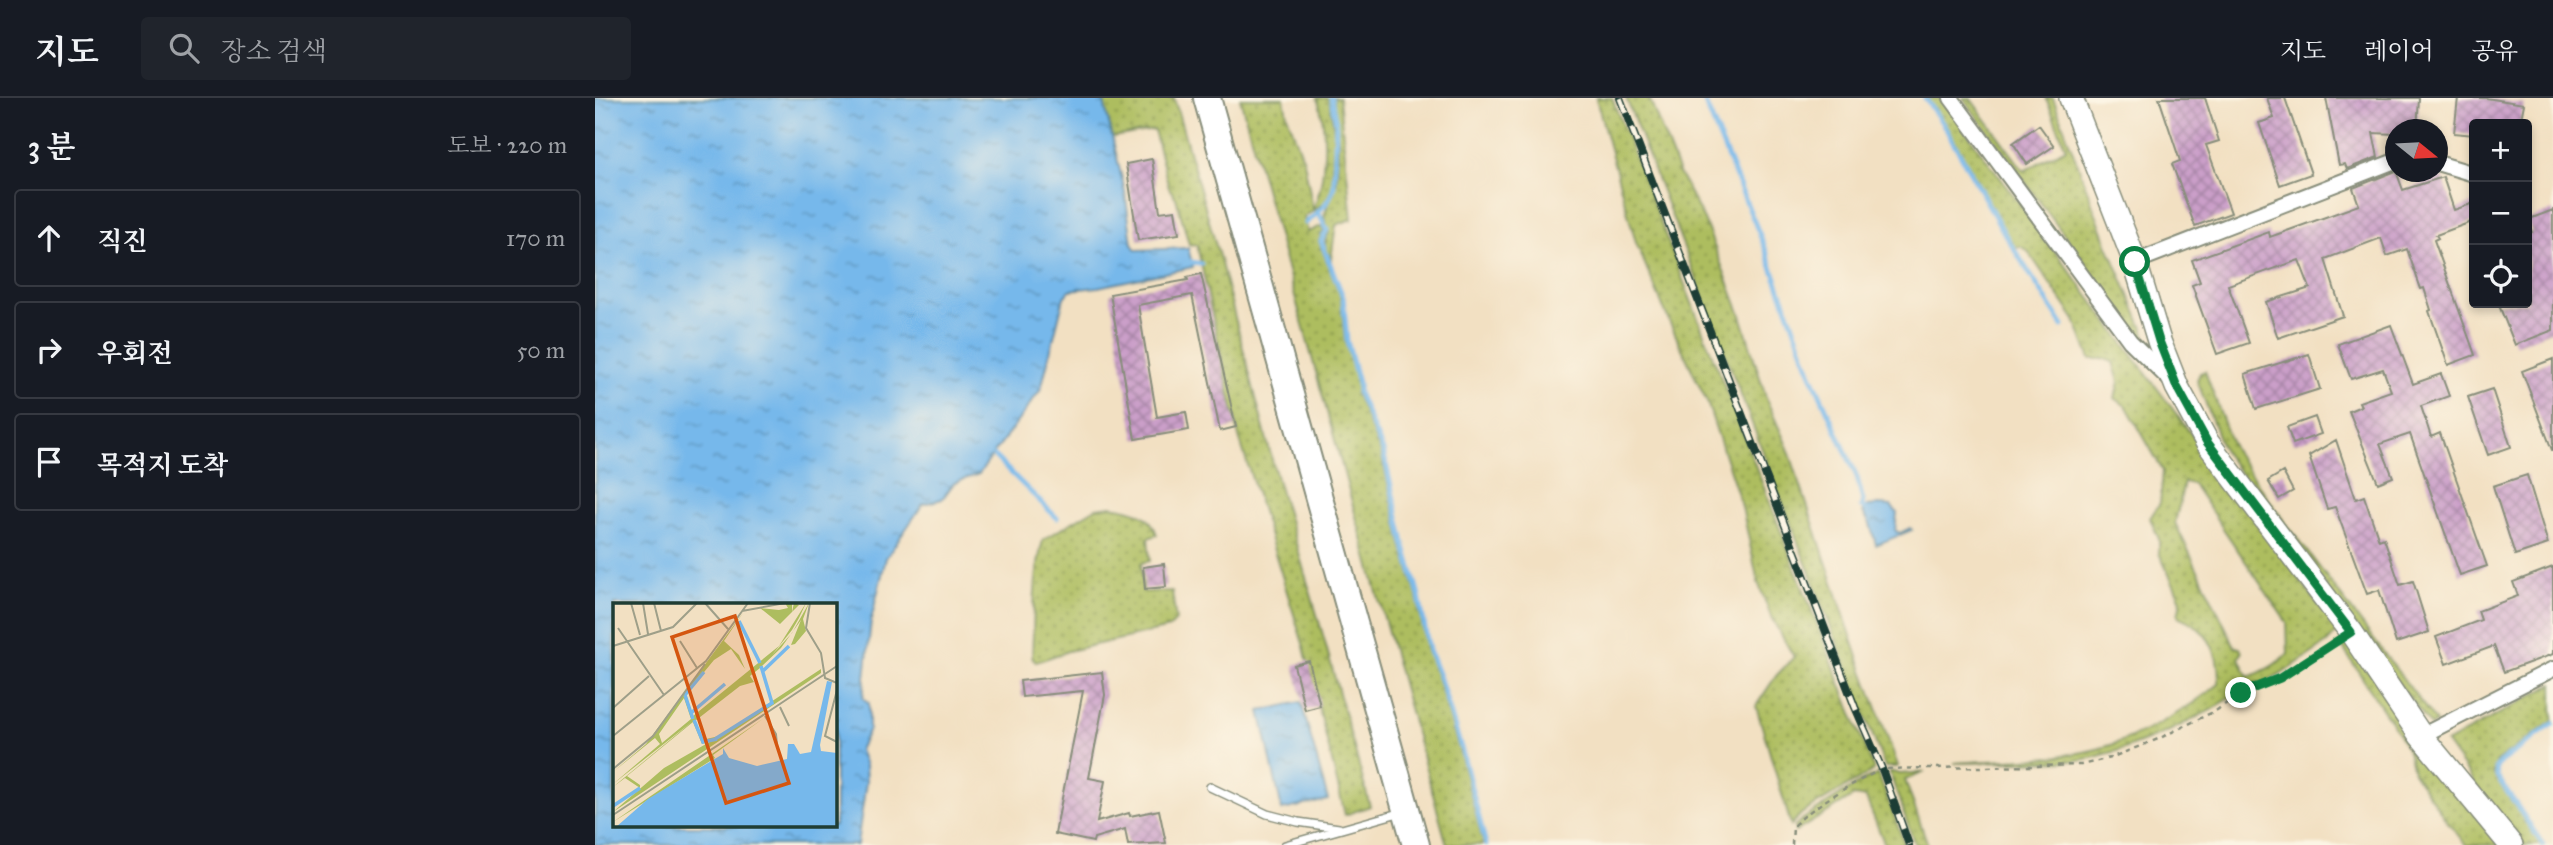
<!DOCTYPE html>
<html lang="ko">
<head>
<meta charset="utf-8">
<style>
  body { margin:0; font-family:"IM FELL Great Primer","Noto Serif KR",serif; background:#20242c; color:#f1f3f6 }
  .controls { position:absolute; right:21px; top:21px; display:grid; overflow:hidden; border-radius:7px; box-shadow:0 4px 10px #0003 }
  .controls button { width:63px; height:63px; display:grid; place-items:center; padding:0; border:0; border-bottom:2px solid #363941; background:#171b24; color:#f1f3f6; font:35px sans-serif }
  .compass { position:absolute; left:1790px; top:21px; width:63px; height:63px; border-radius:50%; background:#171b24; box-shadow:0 4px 10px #0003; rotate:108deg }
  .stop { position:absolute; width:21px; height:21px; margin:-16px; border:5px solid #0b8043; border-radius:50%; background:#fff }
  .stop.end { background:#0b8043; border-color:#fff; box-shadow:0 2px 7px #0008 }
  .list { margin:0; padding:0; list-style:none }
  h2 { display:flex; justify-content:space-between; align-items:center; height:91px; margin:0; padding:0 28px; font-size:30px }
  h2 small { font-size:23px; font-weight:400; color:#9ea1a6 }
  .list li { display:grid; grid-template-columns:46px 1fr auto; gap:21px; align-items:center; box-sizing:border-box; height:98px; margin:0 14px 14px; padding:0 14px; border:2px solid #363941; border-radius:7px }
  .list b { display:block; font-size:26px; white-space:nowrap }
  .list em { font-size:23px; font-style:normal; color:#9ea1a6 }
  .icon { flex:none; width:38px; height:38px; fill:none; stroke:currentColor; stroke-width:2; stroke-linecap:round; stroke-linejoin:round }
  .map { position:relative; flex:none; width:1958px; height:747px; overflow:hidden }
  header { display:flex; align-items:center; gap:42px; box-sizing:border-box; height:98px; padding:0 35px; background:#171b24; border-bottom:2px solid #363941 }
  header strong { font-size:33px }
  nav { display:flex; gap:38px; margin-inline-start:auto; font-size:24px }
  .search { width:490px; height:63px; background:#20242c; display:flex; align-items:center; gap:18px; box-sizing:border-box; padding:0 24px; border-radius:7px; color:#9ea1a6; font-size:26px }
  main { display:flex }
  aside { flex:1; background:#171b24 }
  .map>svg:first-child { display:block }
  .grass { fill:url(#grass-dots); stroke:#667d4a; stroke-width:2; fill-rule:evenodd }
  .water { fill:url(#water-ripples); stroke:#4a7a90; stroke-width:2; fill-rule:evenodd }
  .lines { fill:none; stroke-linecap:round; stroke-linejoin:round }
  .stream { stroke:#76b8eb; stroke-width:5 }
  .building { fill:url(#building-cross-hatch) }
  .lane-casing { stroke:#888e7b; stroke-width:10 }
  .street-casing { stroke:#888e7b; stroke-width:18 }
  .primary-casing { stroke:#888e7b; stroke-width:26 }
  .highway-casing { stroke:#888e7b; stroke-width:30 }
  .path { stroke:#888e7b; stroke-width:2.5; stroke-dasharray:5 5; stroke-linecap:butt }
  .lane { stroke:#fff; stroke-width:7 }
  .street { stroke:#fff; stroke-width:14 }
  .primary { stroke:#fff; stroke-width:23 }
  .highway { stroke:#fff; stroke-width:26 }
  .rail-casing { stroke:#1f3d34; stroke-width:8 }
  .rail { stroke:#fcf5e5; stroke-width:5; stroke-dasharray:16; stroke-linecap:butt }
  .route { stroke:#0b8043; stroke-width:9 }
  .inset-river { fill:none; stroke:#76b8eb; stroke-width:3.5 }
  .inset-road { fill:none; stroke:#9e9f89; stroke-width:2 }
  .view { fill:#d45610; fill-opacity:0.15; stroke:#d45610; stroke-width:3.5 }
  .inset-edge { fill:none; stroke:#1f3d34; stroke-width:3.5 }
</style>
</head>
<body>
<header>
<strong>지도</strong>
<div class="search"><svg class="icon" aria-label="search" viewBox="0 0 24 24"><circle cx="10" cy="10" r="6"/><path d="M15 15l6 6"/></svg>장소 검색</div>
<nav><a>지도</a><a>레이어</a><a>공유</a></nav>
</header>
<main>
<aside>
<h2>3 분<small>도보 · 220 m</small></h2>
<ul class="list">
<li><svg class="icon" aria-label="ahead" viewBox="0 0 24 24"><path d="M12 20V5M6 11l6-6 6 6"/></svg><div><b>직진</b></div><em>170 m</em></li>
<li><svg class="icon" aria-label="right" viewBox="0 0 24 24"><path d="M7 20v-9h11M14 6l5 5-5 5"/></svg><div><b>우회전</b></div><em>50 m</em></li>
<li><svg class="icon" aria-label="arrive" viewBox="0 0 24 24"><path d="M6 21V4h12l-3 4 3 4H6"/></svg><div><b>목적지 도착</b></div></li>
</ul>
</aside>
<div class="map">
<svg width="1958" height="747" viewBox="0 0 1958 747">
  <defs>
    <pattern id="grass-dots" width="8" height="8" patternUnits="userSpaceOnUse" patternTransform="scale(1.75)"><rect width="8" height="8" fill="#adbd5f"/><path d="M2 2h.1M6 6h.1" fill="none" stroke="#8c9b4f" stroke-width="1.8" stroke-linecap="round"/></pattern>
    <pattern id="water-ripples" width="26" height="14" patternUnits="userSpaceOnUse" patternTransform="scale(1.75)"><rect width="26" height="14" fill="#76b8eb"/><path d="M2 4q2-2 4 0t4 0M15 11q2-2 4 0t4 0" fill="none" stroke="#6097bf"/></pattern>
    <pattern id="building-cross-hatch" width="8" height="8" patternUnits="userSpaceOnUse" patternTransform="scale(1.75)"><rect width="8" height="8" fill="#cb9fc9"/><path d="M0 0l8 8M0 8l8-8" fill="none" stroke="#a483a4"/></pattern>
  </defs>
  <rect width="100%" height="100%" fill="#fcf5e5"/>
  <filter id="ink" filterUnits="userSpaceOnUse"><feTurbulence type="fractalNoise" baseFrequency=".0143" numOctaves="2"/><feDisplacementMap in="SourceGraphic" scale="14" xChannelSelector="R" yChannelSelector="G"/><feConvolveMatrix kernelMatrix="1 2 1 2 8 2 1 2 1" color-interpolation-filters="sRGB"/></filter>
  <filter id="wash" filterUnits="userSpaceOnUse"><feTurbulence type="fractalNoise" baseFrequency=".00686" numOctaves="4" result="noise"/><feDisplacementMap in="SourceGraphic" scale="28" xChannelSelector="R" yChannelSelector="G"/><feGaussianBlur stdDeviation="1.57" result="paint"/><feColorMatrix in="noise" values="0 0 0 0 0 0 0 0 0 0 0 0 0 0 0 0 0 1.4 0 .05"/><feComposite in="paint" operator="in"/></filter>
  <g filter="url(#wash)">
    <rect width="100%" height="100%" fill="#f2e0c2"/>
    <!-- grass -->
    <path class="grass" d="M 508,0 L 579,0 L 624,158 L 682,381 L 728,537 L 775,708 L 750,717 L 709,549 L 644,339 L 602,147 L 594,146 L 581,100 L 574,90 L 559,32 L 517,39 Z
      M 645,0 L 689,0 L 692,17 L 709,63 L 718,111 C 731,83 733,28 722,0 L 734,0 L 741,45 L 737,62 L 738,88 L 731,104 L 709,119 L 713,134 L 726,128 L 729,132 L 724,143 L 746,199 L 750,243 L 762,285 L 761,296 L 786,354 L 807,446 L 822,498 L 832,553 L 843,581 L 865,654 L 889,747 L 852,747 Z
      M 738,0 L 744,0 L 757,121 L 741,127 L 736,161 C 730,151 727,145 734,135 L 729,118 L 742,83 L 743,44 Z
      M 1001,0 L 1017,0 L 1279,672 L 1206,716 L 1196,727 L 1161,608 L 1181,578 L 1199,559 L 1176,519 L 1163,484 L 1147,409 L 1112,304 L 1075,225 L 1041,145 Z
      M 1031,0 L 1054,0 L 1084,75 L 1109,122 L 1146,217 L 1172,303 L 1193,350 L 1262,556 L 1303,668 L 1302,669 L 1290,669 Z
      M 1331,0 L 1346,0 L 1743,533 L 1732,545 L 1683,578 L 1644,593 L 1620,610 L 1572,634 L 1529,651 L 1496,660 L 1477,663 L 1359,665 C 1410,661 1467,663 1516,647 C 1556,633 1591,612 1624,586 C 1625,555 1613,530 1583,518 L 1586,502 L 1564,455 L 1564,441 L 1555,420 L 1565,405 L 1568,373 L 1532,309 L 1520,300 L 1524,284 L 1518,264 L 1510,261 L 1495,261 L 1480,222 L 1432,152 L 1425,148 L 1420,150 L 1413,139 L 1351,28 ZM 1589,384 L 1598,386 L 1692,525 L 1693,556 C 1681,567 1668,574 1653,579 L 1644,560 L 1647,555 L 1645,550 L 1640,549 L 1580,425 Z
      M 1368,0 L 1375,0 L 1429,73 L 1471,50 L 1451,0 L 1458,0 L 1513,148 L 1548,230 L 1555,253 Z
      M 1610,273 L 1639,352 L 1687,420 L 1841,624 L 1836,628 L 1629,354 L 1602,282 L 1605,275 Z
      M 516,408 C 537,411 556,415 562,437 L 553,440 L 555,463 L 546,465 L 548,494 L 577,493 L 581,523 L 574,530 L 473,553 L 441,564 L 437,559 C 439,521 438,479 448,442 L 501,410 Z
      M 1750,541 L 1905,747 L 1871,747 L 1849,719 L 1818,674 L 1814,656 L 1805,638 L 1748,550 L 1740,549 Z
      M 1958,586 L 1958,623 L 1902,663 L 1898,675 L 1946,747 L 1929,747 L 1886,694 L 1851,645 Z
      M 1294,673 L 1305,676 L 1330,674 L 1310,682 L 1333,747 L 1320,747 Z
      M 1283,676 L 1310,747 L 1290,747 L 1271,700 L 1259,698 L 1200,734 L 1200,728 L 1208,721 L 1266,684 Z"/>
    <!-- water -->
    <path class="water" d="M 0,0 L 508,0 L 530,94 L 537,146 L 541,152 L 593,150 L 598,169 L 503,189 L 475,192 L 469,199 L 446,291 L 384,376 L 359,385 L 347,401 L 328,406 L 291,460 L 276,522 L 268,600 L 274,605 L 274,631 L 264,652 L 270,667 L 271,684 L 262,747 L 0,747 ZM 240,507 L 240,728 L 19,728 L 19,507 Z
      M 1285,407 L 1296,408 L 1302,415 L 1300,432 L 1305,435 L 1315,430 L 1317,432 L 1281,447 L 1275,426 L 1268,414 L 1272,408 Z
      M 706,604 L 733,702 L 687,712 L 665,613 Z"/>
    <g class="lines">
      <!-- stream -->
      <path class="stream" d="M 1108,0 L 1169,147 L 1216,276 L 1262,379 L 1268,403 L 1266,409 L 1272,411
        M 1330,0 L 1350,29 L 1412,140 L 1468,228
        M 723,114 L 732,132 L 726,143 L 748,199 L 752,243 L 763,285 L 763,295 L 788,353 L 809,445 L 824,498 L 834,553 L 845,581 L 867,653 L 891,747
        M 711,125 C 723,114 735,105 739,88 L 741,25 L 736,0
        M 592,163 L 606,166
        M 399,358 L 462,420
        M 1948,747 L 1902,678 L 1901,670 L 1905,664 L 1958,626"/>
    </g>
    <g id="blocks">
      <!-- building -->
      <path class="building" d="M 1564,0 L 1610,0 L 1624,43 L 1611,47 L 1636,115 L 1600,128 L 1577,66 L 1585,63 Z
        M 1672,0 L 1690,0 L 1716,76 L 1685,87 L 1664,25 L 1679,20 Z
        M 1731,0 L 1824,0 L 1822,32 L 1801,32 L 1801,36 L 1778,35 L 1783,59 L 1752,71 L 1750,66 L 1744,67 Z
        M 1863,0 L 1891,0 L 1929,6 L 1925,26 L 1879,26 L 1879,37 L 1859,35 Z
        M 1444,27 L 1459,48 L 1432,66 L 1418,45 Z
        M 557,61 L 565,114 L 580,112 L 584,136 L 543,142 L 531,66 Z
        M 1801,73 L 1808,92 L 1848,79 L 1859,112 L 1879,105 L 1879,123 L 1841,137 L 1843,140 L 1839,142 L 1880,257 L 1853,267 L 1834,213 L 1836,212 L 1829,190 L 1826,191 L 1812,151 L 1792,158 L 1786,140 L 1730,161 L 1748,218 L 1683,240 L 1671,204 L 1715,190 L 1704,162 L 1633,187 L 1654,245 L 1622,256 L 1597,187 L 1605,184 L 1597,162 L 1674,134 L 1675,139 L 1764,107 L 1758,90 Z
        M 1958,112 L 1958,232 L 1920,247 L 1903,205 L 1932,205 L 1932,135 L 1937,134 L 1932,122 Z
        M 606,176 L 641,329 L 625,333 L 597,197 L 543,207 L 562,319 L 591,314 L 594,332 L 540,341 L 515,196 L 593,182 L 592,179 Z
        M 1796,227 L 1818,286 L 1846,276 L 1854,298 L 1826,308 L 1836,339 L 1845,335 L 1892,468 L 1865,477 L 1815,336 L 1785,346 L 1798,379 L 1783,385 L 1754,313 L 1766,308 L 1764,304 L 1796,293 L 1788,271 L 1756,281 L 1743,246 Z
        M 1714,256 L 1725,291 L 1661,311 L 1650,276 Z
        M 1958,261 L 1958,352 L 1957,352 L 1927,273 Z
        M 1897,291 L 1916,349 L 1893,357 L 1873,299 Z
        M 1720,319 L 1726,336 L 1698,346 L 1692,329 Z
        M 1741,342 L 1761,401 L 1769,398 L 1784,442 L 1789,440 L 1805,487 L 1818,483 L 1834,534 L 1801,545 L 1784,492 L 1772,496 L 1740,409 L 1732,411 L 1714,358 Z
        M 1688,374 L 1698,393 L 1684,401 L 1673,383 Z
        M 1932,377 L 1953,446 L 1920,457 L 1898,388 Z
        M 569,466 L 571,489 L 550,491 L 548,469 Z
        M 1958,469 L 1958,556 L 1909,574 L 1899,548 L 1851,566 L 1841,539 L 1886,522 L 1883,513 L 1923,498 L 1918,484 Z
        M 714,563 L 725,608 L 710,612 L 699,567 Z
        M 507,574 L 510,597 L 494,680 L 510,683 L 502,724 L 534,715 L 535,718 L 564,712 L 571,745 L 533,747 L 530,731 L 499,740 L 498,744 L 460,736 L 488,593 L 427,599 L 425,583 Z"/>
    </g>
  </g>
  <g filter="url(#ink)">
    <use href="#blocks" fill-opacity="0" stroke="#888e7b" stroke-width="2"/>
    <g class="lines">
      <!-- lane casing -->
      <g class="lane-casing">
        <path id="lane" d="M 615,689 L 672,716 L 703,724 L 744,730
          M 690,747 L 807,714"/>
      </g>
      <!-- street casing -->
      <g class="street-casing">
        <path id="street" d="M 1356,0 L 1535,243 L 1576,283
          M 1842,65 L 1879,76
          M 1540,164 L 1800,63
          M 1826,638 L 1958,571"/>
      </g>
      <!-- primary casing -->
      <g class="primary-casing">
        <path id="primary" d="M 1476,0 L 1540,164 L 1564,243 L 1582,289 L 1612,344 L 1756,534 L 1826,638 L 1916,747"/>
      </g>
      <!-- highway casing -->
      <g class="highway-casing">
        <path id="highway" d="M 612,0 L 821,747"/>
      </g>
      <!-- path -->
      <path class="path" d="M 1197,747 L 1198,728 C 1223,704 1257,686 1287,671 L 1486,667 L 1515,660 L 1563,641 L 1622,612 L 1646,595 L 1685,580 L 1738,545"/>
      <!-- lane -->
      <use href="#lane" class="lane"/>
      <!-- street -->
      <use href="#street" class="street"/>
      <!-- primary -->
      <use href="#primary" class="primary"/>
      <!-- highway -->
      <use href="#highway" class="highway"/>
      <!-- rail casing -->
      <g class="rail-casing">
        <path id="rail" d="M 1025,0 L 1260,609 L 1287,671 L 1314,747"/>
      </g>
      <!-- rail -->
      <use href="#rail" class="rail"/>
    </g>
  </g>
  <g class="lines" filter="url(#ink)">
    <!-- route -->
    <path class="route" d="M 1540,164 L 1564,243 L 1582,289 L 1612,344 L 1756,534 L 1685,580 L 1646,595"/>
  </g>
  <!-- overview -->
  <g transform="translate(18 505)">
    <rect width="224" height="224" fill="#f2e0c2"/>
    <path d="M 172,0 L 179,0 L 179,9 L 181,0 L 186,2 L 167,21 L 147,5 L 166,7 L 175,5 ZM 193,0 L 186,15 L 179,27 L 159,52 L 179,30 L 196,0 L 190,16 L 193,28 L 182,41 L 178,42 L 188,17 L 168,45 L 149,63 L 150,71 L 147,65 L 137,73 L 141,79 L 127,83 L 82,118 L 89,137 L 106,133 L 208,66 L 208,70 L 0,209 L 51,165 L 100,137 L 89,141 L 80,119 L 14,173 L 27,182 L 27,185 L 12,175 L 0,184 L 80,118 L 0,181 L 47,141 L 42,135 L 0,169 L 33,141 L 130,10 L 111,38 L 126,52 L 132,66 L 118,46 L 101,57 L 73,91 L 80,113 L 166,43 ZM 71,95 L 78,116 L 49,140 L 46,131 ZM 151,115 L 100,152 L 102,155 L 0,219 Z" fill="#adbd5f" fill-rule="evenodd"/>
    <path d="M 214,78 L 219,79 L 207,142 L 208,148 L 224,150 L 224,224 L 3,224 L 35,196 L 110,151 L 110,145 L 116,155 L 144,163 L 174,156 L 175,141 L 181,141 L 187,151 L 198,149 Z" fill="#76b8eb"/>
    <path class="inset-river" d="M 126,18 L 147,60M 150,68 L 176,43M 72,92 L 91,69M 72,92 L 80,116M 78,110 L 112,81M 81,117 L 90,139 L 104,136M 102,136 L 159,100 L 148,63M 0,203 L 27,185"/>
    <path class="inset-road" d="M 18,0 L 27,32M 30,0 L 35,31M 41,0 L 48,28M 92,0 L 115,26M 197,0 L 193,25 L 208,50 L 212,75 L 224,80M 129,8 L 172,0M 5,25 L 51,92M 67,38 L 84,65M 0,43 L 60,24 L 84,0M 224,87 L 212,133 L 224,139M 167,104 L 176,123M 0,105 L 36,73M 152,113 L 163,131 L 164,142M 0,133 L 93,58 L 135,0M 0,166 L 40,133 L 92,61M 0,212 L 224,63"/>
    <path class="view" d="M 122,13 L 176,180 L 113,200 L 59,34 Z"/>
    <rect width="224" height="224" class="inset-edge"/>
  </g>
</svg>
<div class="controls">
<button>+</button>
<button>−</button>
<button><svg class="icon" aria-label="locate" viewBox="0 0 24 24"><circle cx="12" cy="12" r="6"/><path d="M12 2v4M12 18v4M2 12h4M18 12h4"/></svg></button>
</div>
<svg class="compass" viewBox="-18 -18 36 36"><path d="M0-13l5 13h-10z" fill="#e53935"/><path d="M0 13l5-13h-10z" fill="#9ea1a6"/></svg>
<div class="stop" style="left:1540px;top:164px"></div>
<div class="stop end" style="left:1646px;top:595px"></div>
</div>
</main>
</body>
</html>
